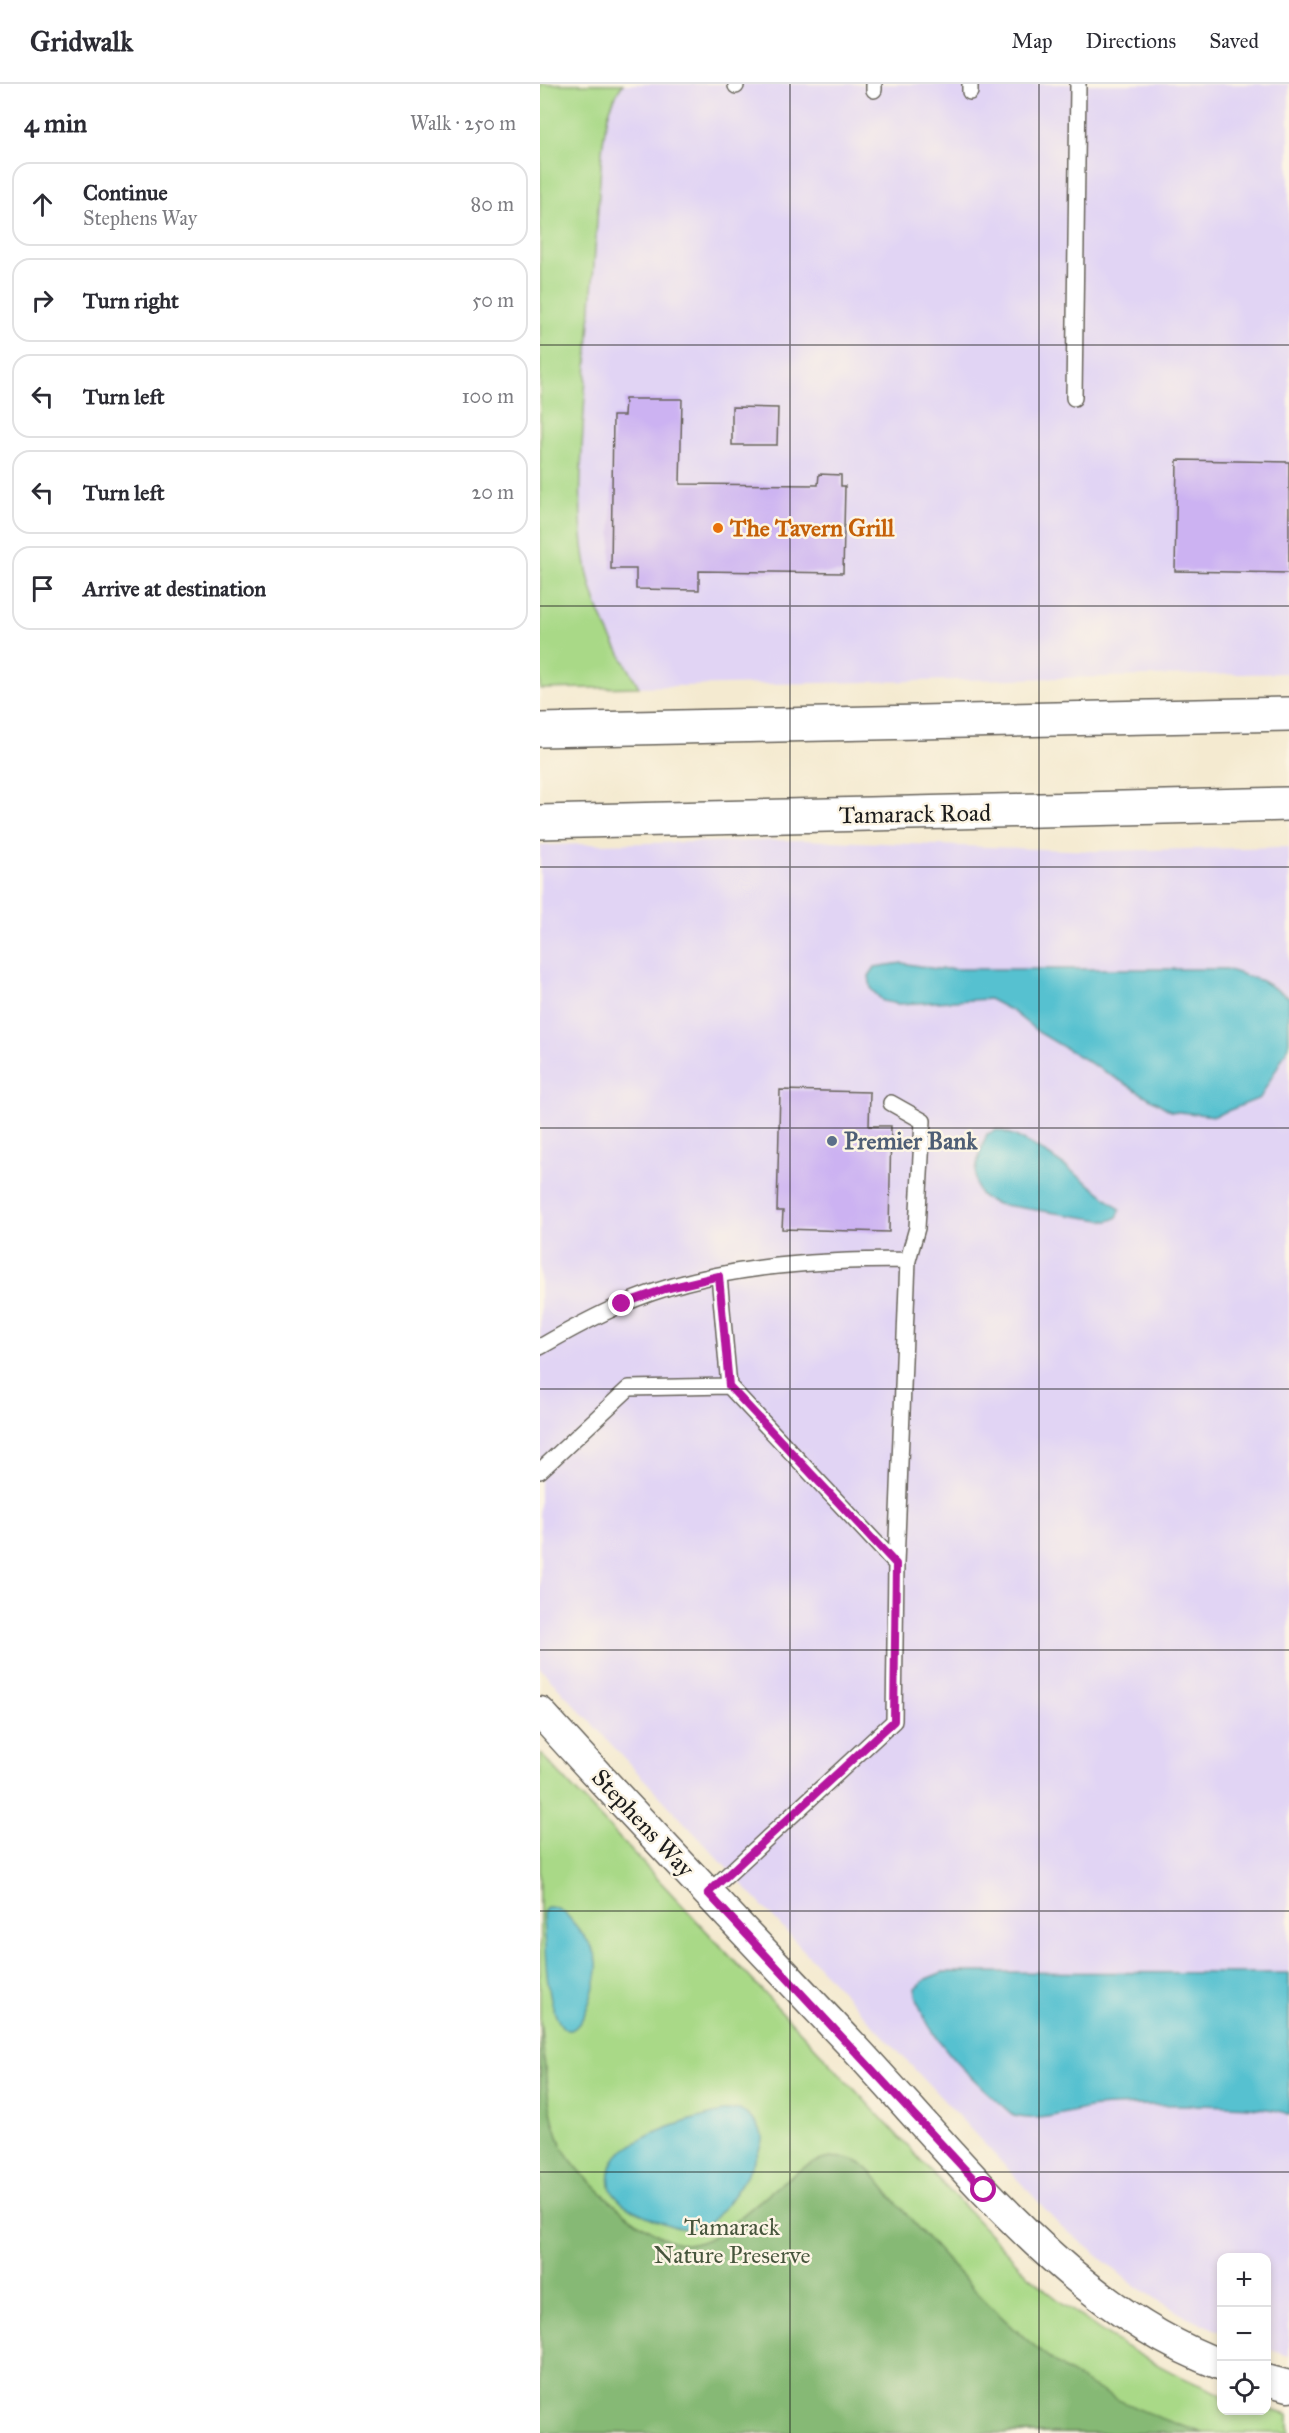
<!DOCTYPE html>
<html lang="en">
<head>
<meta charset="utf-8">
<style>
  body { margin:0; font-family:"IM FELL Great Primer",serif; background:#f2f2f3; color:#2b2b33 }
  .controls { position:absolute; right:18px; bottom:18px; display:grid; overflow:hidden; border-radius:12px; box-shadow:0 3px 9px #0003 }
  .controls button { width:54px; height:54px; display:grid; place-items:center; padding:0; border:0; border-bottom:2px solid #e1e1e2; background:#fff; color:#2b2b33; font:30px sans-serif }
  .stop { position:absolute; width:18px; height:18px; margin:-14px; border:4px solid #b5179e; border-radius:50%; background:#fff }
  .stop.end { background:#b5179e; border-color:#fff; box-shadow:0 2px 6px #0008 }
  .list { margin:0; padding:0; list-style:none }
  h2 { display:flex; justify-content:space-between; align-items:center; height:78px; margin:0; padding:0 24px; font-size:26px }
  h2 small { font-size:20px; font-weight:400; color:#7c7c81 }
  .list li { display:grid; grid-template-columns:39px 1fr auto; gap:18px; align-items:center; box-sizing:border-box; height:84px; margin:0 12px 12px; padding:0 12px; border:2px solid #e1e1e2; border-radius:18px }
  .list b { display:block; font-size:22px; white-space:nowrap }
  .list p { margin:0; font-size:20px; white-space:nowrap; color:#7c7c81 }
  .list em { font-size:20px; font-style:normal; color:#7c7c81 }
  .icon { flex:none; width:33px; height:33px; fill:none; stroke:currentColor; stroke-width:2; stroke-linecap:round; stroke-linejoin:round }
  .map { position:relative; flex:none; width:749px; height:2349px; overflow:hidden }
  header { display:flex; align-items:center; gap:36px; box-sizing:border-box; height:84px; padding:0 30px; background:#fff; border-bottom:2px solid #e1e1e2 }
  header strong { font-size:28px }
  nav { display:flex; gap:33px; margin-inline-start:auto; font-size:21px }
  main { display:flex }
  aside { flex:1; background:#fff }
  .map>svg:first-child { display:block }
  .built { fill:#e1d4f4 }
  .green { fill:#a9d987; stroke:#627a52; stroke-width:1.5 }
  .forest { fill:#86b974; stroke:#516a48; stroke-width:1.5 }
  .water { fill:#56c1d0; stroke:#396e76; stroke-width:1.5 }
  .building { fill:#ccb2f2 }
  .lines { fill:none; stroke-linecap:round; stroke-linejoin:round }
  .lane-casing { stroke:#68645b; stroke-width:18 }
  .street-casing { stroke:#68645b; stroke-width:33 }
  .secondary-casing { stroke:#68645b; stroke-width:36 }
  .lane { stroke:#fff; stroke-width:15 }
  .street { stroke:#fff; stroke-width:30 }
  .secondary { stroke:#fff; stroke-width:33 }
  .route { stroke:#b5179e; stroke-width:8 }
  .grid { fill:none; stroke:#1c1c1c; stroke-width:1.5; stroke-opacity:0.55 }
  .food-dot { fill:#e8710a; stroke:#fcf5e5; stroke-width:2 }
  .service-dot { fill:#5c6f8a; stroke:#fcf5e5; stroke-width:2 }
  .labels { text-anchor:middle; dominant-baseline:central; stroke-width:5; stroke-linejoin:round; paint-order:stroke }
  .food-label { font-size:24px; font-weight:bold; fill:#c56008; stroke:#fcf5e5; text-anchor:start }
  .street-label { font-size:24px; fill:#1c1c1c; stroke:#fcf5e5 }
  .service-label { font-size:24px; font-weight:bold; fill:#4e5e75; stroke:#fcf5e5; text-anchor:start }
  .park-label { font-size:24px; fill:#46553c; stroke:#fcf5e5 }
</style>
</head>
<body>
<header>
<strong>Gridwalk</strong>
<nav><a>Map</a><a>Directions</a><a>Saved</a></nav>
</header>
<main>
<aside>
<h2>4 min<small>Walk · 250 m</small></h2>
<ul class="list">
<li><svg class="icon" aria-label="ahead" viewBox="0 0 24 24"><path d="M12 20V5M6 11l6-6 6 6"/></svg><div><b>Continue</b><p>Stephens Way</p></div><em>80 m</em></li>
<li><svg class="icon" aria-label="right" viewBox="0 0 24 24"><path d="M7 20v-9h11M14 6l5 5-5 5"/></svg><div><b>Turn right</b></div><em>50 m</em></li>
<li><svg class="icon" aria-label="left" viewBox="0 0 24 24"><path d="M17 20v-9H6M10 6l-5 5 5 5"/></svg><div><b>Turn left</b></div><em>100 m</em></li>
<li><svg class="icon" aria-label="left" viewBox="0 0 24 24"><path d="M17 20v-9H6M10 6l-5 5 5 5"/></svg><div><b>Turn left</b></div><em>20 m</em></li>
<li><svg class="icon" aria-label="arrive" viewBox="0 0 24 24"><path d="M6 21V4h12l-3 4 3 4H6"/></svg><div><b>Arrive at destination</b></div></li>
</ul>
</aside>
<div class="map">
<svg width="749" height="2349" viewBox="0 0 749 2349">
  <rect width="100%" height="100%" fill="#fcf5e5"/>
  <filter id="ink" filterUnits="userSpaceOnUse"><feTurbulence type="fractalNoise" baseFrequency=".0167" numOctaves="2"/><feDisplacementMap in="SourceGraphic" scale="12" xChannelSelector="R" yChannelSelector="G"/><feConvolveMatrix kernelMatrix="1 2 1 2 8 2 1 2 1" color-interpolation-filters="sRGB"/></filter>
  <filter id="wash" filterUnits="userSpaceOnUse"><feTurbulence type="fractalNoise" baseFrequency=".008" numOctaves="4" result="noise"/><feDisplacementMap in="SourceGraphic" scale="24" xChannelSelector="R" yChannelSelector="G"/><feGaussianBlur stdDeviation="1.35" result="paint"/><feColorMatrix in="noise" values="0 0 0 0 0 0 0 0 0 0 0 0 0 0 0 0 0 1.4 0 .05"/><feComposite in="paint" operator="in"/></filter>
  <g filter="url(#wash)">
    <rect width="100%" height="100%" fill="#f4ead0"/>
    <!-- built -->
    <path class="built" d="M 0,0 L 749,0 L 749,589 L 0,605 Z
      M 263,756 L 554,767 L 749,763 L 749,2272 L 727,2265 L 726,2174 L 682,2174 L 681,2248 L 641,2230 L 591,2199 L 521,2142 L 0,1584 L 0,761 Z"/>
    <!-- green -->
    <path class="green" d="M 0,0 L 83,0 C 68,21 65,42 62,67 C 56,147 50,228 45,309 C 42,375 33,449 54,513 C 64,545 83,574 99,603 L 0,605 Z
      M 0,1669 L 488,2191 C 547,2242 609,2282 681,2310 L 682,2326 L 727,2325 L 749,2331 L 749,2349 L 0,2349 Z"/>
    <!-- forest -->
    <path class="forest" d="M 0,1937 C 6,1978 5,2024 22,2062 C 36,2092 118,2166 153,2160 C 206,2150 265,2045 323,2081 C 334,2089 343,2102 351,2112 C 365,2129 379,2146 394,2162 C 432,2204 470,2245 516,2279 C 559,2311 613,2333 664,2349 L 0,2349 Z"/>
    <!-- water -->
    <path class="water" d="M 362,879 L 396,885 L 686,885 L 722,897 L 749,913 L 749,962 L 720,1014 L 675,1032 L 631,1027 L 498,948 L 472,927 L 449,915 L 358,920 L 343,917 L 331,905 L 329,892 L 335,883 Z
      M 457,1046 C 488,1051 554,1103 580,1125 C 579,1133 576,1135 568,1137 L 457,1120 C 450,1117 441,1114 438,1107 C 431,1091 441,1065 447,1050 Z
      M 7,1823 C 22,1823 28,1832 36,1842 C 44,1853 55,1863 57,1877 C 60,1893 37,1977 17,1934 C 6,1912 5,1861 3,1835 L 3,1829 Z
      M 403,1888 L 749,1889 L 749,2031 C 732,2018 584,2020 556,2023 C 528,2027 502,2039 474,2032 C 439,2001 382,1953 375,1905 L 386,1895 Z
      M 200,2025 C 209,2033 219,2039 222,2052 C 225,2068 180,2136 164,2142 C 147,2149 131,2142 116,2136 C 100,2129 84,2124 74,2110 C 67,2102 69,2084 75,2075 C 78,2070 101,2055 108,2052 C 133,2040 172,2029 200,2025 Z"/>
    <g id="blocks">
      <!-- building -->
      <path class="building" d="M 85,315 L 142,315 L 140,400 L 278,401 L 279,390 L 301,391 L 301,402 L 305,402 L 303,489 L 159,487 L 159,506 L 96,505 L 96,485 L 71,485 L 73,332 L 84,332 Z
        M 192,323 L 238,324 L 237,361 L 192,361 Z
        M 637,376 L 749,378 L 749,489 L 635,487 Z
        M 240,1006 L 330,1008 L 329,1042 L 351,1042 L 349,1148 L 242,1145 L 243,1127 L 237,1127 Z"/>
    </g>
  </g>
  <g filter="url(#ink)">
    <use href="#blocks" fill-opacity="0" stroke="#68645b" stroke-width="1.5"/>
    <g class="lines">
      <!-- lane casing -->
      <g class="lane-casing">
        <path id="lane" d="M 430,0 L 430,8
          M 196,2 L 196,0
          M 334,6 L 334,0
          M 534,314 L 538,0
          M 0,1263 C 26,1248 53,1233 81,1221 C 168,1182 274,1176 368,1176
          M 189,1302 L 356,1480
          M 0,1387 L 89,1304 L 189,1302 L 179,1192
          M 168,1809 L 354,1637 L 356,1480 L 368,1176 L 377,1144 L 383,1037 L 351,1019"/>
      </g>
      <!-- street casing -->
      <g class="street-casing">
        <path id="street" d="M 0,1628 C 101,1740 206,1849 310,1959 C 418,2074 530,2225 682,2281
          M 726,2296 L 749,2302"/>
      </g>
      <!-- secondary casing -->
      <g class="secondary-casing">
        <path id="secondary" d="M 0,646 L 749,630
          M 0,738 L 749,720"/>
      </g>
      <!-- lane -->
      <use href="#lane" class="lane"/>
      <!-- street -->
      <use href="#street" class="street"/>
      <!-- secondary -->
      <use href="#secondary" class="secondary"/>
    </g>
  </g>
  <g class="lines" filter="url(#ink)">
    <!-- route -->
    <path class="route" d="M 82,1220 L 125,1205 L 179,1192 L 189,1302 L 356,1480 L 354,1637 L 168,1809 L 444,2106"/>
  </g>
  <!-- grid -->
  <path class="grid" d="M 250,0 L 250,2349M 499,0 L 499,2349M 0,261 L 749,261M 0,522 L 749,522M 0,783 L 749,783M 0,1044 L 749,1044M 0,1305 L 749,1305M 0,1566 L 749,1566M 0,1827 L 749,1827M 0,2088 L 749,2088"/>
  <!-- markers -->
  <circle class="food-dot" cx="178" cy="444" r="6"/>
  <circle class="service-dot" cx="292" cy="1057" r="6"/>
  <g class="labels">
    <!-- food labels -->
    <g class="food-label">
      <text x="190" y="444">The Tavern Grill</text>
    </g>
    <!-- street labels -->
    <g class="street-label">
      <text transform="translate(375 730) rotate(-1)">Tamarack Road</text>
      <text transform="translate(103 1739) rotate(47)">Stephens Way</text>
    </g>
    <!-- service labels -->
    <g class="service-label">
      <text x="304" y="1057">Premier Bank</text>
    </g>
    <!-- park labels -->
    <g class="park-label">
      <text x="192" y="2143">Tamarack<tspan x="192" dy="28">Nature Preserve</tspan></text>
    </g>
  </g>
</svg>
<div class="controls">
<button>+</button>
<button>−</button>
<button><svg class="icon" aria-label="locate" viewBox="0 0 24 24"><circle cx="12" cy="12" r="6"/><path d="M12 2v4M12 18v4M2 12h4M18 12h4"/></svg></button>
</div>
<div class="stop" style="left:444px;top:2106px"></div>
<div class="stop end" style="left:82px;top:1220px"></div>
</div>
</main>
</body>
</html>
